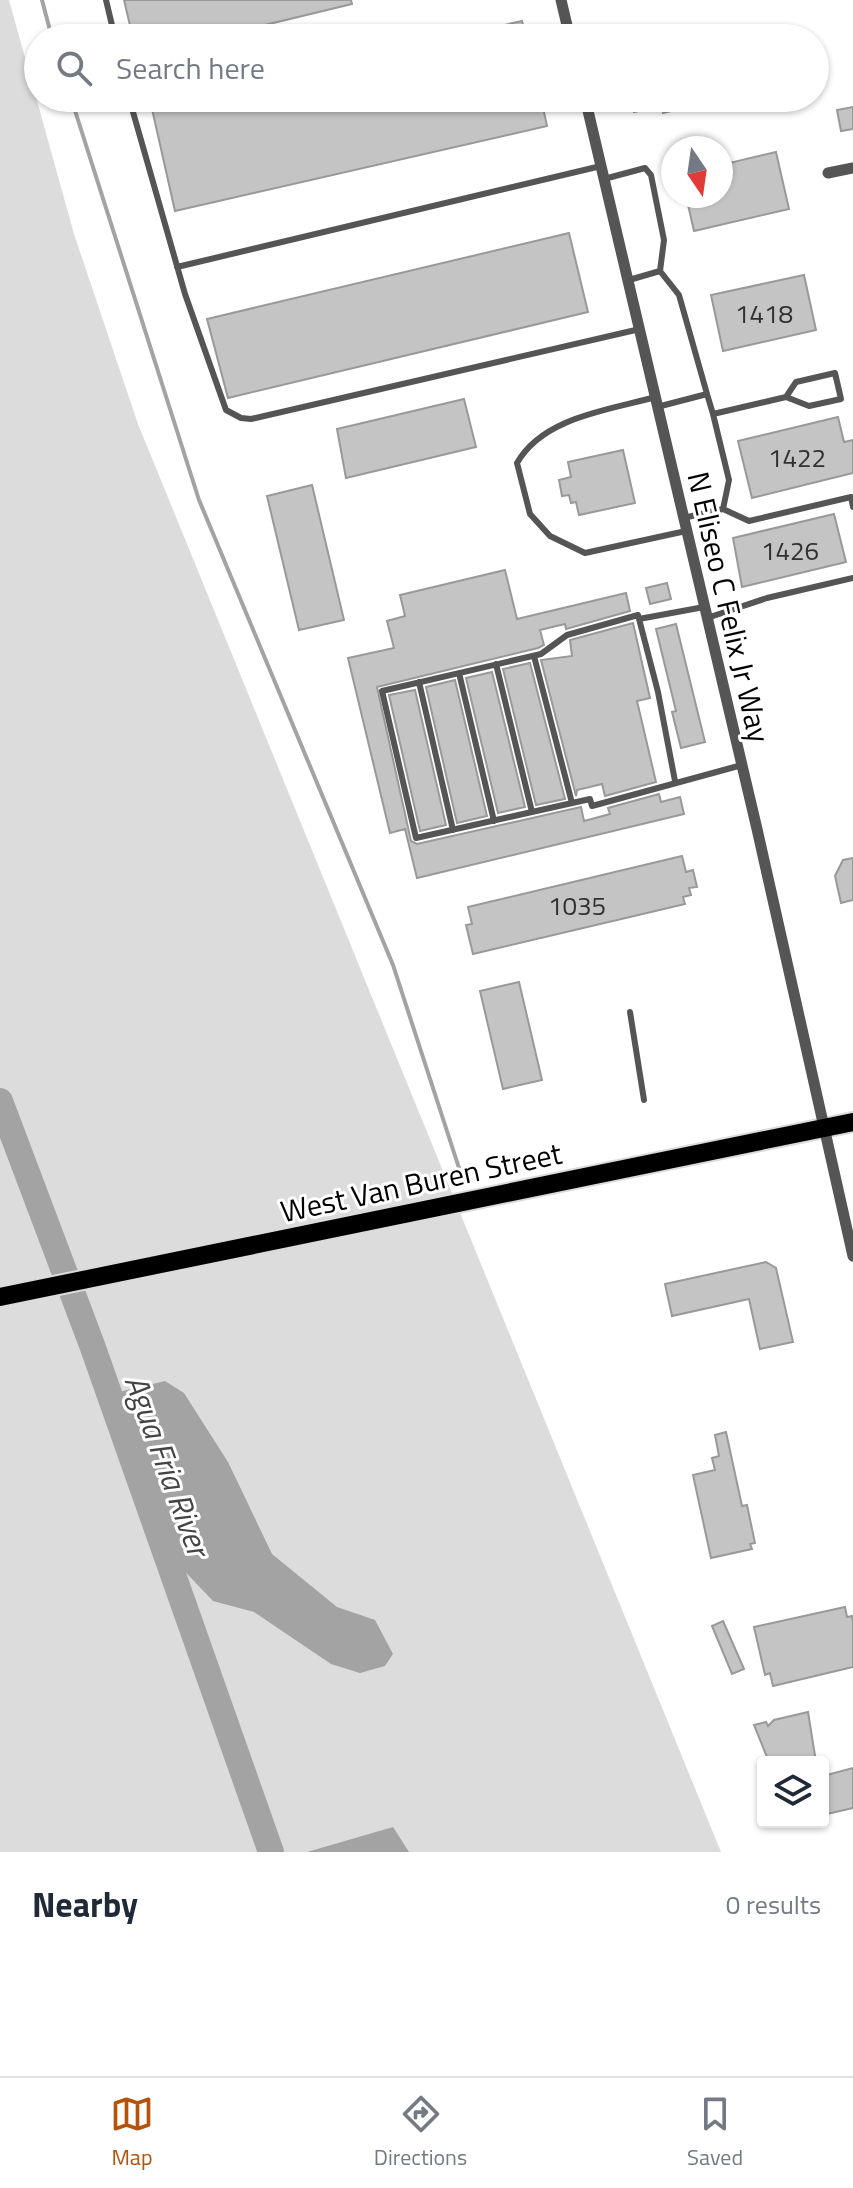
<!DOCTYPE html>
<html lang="en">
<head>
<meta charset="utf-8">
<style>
  body { margin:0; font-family:"Titillium Web",sans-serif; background:#f6f6f7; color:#1f2937 }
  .controls { position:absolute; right:24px; bottom:24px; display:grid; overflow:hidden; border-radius:8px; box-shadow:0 2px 6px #0004 }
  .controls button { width:72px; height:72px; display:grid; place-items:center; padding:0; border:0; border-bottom:2px solid #e0e1e3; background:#fff; color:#1f2937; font:40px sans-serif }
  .compass { position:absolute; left:661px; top:136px; width:72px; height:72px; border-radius:50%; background:#fff; box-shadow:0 2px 6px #0004; rotate:167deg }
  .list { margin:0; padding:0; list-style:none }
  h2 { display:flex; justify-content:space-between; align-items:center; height:104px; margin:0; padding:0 32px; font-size:34px }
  h2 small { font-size:26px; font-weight:400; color:#747a83 }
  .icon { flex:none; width:44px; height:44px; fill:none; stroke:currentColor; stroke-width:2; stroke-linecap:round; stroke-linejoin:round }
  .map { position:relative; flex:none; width:853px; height:1852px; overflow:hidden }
  .search { position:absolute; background:#fff; box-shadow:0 2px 6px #0004; left:24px; right:24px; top:24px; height:88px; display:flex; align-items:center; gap:20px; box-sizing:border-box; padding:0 28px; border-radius:44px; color:#747a83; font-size:30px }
  .sheet { height:224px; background:#fff }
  nav { display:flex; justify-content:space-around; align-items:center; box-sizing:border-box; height:112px; border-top:2px solid #e0e1e3; background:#fff; font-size:22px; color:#747a83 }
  nav a { display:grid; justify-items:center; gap:4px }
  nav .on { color:#b45309 }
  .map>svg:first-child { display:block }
  .green { fill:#dcdcdc }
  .water { fill:#a3a3a3 }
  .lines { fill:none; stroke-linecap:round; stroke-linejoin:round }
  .stream { stroke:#a3a3a3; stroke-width:4 }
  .river { stroke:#a3a3a3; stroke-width:26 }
  .building { fill:#c4c4c4; stroke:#999; stroke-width:2 }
  .primary-casing { stroke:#dbdbdb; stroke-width:22 }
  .lane { stroke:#555; stroke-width:6 }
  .street { stroke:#555; stroke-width:11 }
  .primary { stroke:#000; stroke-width:18 }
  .labels { text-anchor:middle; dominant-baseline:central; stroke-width:6; stroke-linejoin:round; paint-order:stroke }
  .number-label { font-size:26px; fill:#313131 }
  .street-label { font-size:30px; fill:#000; stroke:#fff }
  .water-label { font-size:32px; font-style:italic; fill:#444; stroke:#fff }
</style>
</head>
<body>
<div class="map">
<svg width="853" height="1852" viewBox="0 0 853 1852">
  <rect width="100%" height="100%" fill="#fff"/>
  <!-- green -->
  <path class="green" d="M 0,0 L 9,0 L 74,234 L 138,424 L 721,1852 L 0,1852 Z"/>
  <!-- water -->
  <path class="water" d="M 165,1381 L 184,1393 L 228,1462 L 272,1554 L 337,1607 L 375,1620 L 393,1654 L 385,1666 L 360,1673 L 331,1664 L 254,1612 L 213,1601 L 171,1557 L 155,1534 L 117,1408 L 119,1392 Z
    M 393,1827 L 409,1852 L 307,1852 Z"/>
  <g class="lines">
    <!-- stream -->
    <path class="stream" d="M 42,0 L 52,38
      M 71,98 L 199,500 L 393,965 L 459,1168"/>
    <!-- river -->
    <path class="river" d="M 0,1101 L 92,1345 L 271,1852"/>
  </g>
  <!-- building -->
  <path class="building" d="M 124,0 L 351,0 L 352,4 L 211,38 L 133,38 Z
    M 522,21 L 526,38 L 469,38 L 468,33 Z
    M 201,98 L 541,98 L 547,126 L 175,211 L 152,109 Z
    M 631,98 L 706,98 L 707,102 L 663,113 L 661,106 L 634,112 Z
    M 853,107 L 853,129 L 841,131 L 837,110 Z
    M 776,152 L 789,209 L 694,231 L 686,196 L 721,196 L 721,165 Z
    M 569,233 L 588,312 L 228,398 L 207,319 Z
    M 804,275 L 816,330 L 723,351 L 711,295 Z
    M 464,399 L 476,447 L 346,478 L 337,429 Z
    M 838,417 L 844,442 L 853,440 L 853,473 L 752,498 L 738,441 Z
    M 623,450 L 635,503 L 579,515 L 576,502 L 571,503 L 569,495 L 562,496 L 559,480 L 571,477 L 568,462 Z
    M 312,485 L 344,620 L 299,630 L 267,496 Z
    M 834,514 L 846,562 L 742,587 L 733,538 Z
    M 505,570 L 517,619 L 626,593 L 630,611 L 566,629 L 565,624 L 540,630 L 544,645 L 538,648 L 377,687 L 411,841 L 417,844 L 581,807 L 584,821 L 610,814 L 608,808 L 659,794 L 661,802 L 680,797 L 684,814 L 417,878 L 405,829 L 390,833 L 348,658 L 394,648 L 387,621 L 405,616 L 400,595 Z
    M 667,583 L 671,599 L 650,604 L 646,588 Z
    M 633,623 L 650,698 L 637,701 L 656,782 L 605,796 L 602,784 L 577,790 L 576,796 L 541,660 L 572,656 L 570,640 Z
    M 676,624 L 705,742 L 681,748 L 672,712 L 676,711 L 656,629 Z
    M 530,663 L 565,799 L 536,805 L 503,669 Z
    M 492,672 L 525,807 L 498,813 L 466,678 Z
    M 455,680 L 487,816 L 457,823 L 426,687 Z
    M 415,690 L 446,825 L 420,831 L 389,695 Z
    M 682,856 L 686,872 L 693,870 L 697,887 L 689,888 L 691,895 L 683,897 L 685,904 L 473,954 L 466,925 L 472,924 L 468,907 Z
    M 853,858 L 853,900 L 841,903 L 835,876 L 843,860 Z
    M 519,982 L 542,1080 L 503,1089 L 480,991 Z
    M 766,1262 L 776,1268 L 793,1342 L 760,1349 L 749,1299 L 672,1316 L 665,1284 Z
    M 726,1432 L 742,1506 L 747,1505 L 755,1543 L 750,1544 L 752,1549 L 711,1558 L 693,1475 L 715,1470 L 712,1458 L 719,1456 L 715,1435 Z
    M 845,1607 L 847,1617 L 852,1616 L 853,1622 L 853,1667 L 773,1686 L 770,1673 L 765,1675 L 754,1627 Z
    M 723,1621 L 744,1669 L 732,1674 L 712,1626 Z
    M 808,1712 L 816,1762 L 769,1762 L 754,1725 L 766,1722 L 768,1726 L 774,1720 Z
    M 853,1768 L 853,1808 L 823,1815 L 823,1776 Z"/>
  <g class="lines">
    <!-- primary casing -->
    <g class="primary-casing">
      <path id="primary" d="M 0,1297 L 853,1122"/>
    </g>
    <!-- lane -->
    <path class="lane" d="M 106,0 L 115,38
      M 129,98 L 185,294 L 226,410 L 241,418 L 251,419 L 640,329
      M 604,179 L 645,168 L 651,175 L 664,240 L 660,271 L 679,295 L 707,394
      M 177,267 L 601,166
      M 629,280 L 660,271
      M 656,397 C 609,410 543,417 517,463 L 530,514 L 550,536 L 585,553 L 686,531
      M 657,407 L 707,394 L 713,414
      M 723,509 L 729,480 L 713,414 L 786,397 L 809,406 L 841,399 L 835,373 L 796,382 L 786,397
      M 683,518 L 723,509 L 749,521 L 851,497 L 853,507
      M 707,618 L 767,598 L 853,578
      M 639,619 L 704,607
      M 534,656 L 572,803
      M 496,664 L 532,812
      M 459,673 L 494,821
      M 419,682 L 453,830
      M 675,781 L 658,692 L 638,615 L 567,635 L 541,654 L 382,691 L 416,838 L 590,799 L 592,806 L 742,765
      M 630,1012 L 644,1100"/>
    <!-- street -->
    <path class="street" d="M 561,0 L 570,38
      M 585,98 L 757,829 L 853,1256
      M 828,173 L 853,168"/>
    <!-- primary -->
    <use href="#primary" class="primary"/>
  </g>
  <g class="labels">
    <!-- number labels -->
    <g class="number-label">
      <text x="764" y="313">1418</text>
      <text x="797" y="457">1422</text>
      <text x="790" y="550">1426</text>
      <text x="577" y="905">1035</text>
    </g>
    <!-- street labels -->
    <g class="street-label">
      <text transform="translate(729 607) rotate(77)">N Eliseo C Felix Jr Way</text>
      <text transform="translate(421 1182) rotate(-12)">West Van Buren Street</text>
    </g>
    <!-- water labels -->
    <g class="water-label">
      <text transform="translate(168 1465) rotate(70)">Agua Fria River</text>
    </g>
  </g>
</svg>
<div class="controls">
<button><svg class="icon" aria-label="layers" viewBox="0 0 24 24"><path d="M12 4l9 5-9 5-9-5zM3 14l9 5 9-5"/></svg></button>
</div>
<svg class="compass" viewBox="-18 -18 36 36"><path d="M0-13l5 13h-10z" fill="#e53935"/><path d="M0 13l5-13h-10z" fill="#747a83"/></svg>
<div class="search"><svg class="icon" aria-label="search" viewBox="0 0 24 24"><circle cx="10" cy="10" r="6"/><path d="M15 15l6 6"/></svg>Search here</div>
</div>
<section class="sheet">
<h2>Nearby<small>0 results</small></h2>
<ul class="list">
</ul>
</section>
<nav>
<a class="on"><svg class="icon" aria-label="map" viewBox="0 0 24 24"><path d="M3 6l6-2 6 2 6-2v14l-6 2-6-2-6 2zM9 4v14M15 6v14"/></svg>Map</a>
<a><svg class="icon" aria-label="directions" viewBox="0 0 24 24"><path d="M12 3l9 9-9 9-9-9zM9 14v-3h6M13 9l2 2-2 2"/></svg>Directions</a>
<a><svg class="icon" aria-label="saved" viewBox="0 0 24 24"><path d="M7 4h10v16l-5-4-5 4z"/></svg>Saved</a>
</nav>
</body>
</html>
